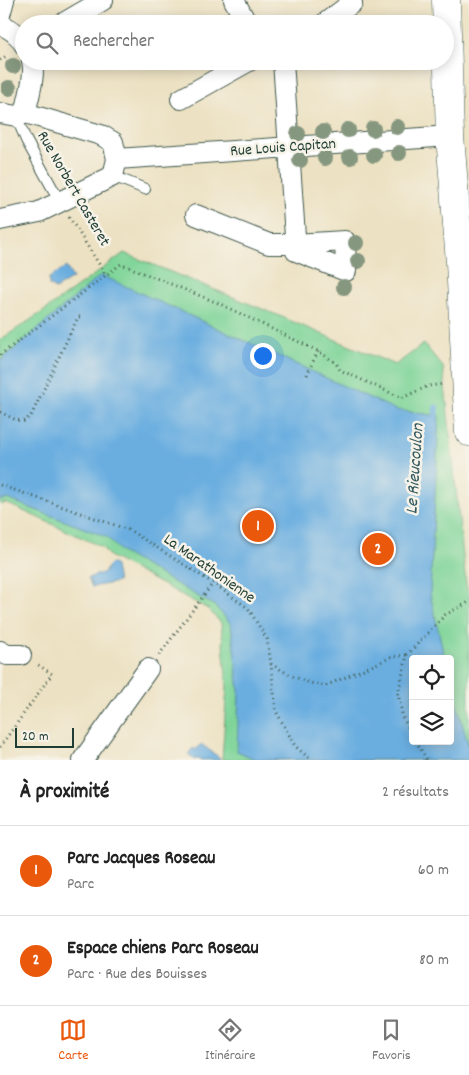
<!DOCTYPE html>
<html lang="fr">
<head>
<meta charset="utf-8">
<style>
  body { margin:0; font-family:Dekko,sans-serif; background:#f2f2f2; color:#222 }
  .controls { position:absolute; right:15px; bottom:15px; display:grid; overflow:hidden; border-radius:5px; box-shadow:0 2px 12px #0003 }
  .controls button { width:45px; height:45px; display:grid; place-items:center; padding:0; border:0; border-bottom:1px solid #e0e0e0; background:#fff; color:#222; font:25px sans-serif }
  .scale { position:absolute; left:15px; bottom:12px; width:59px; box-sizing:border-box; padding-left:5px; border:2px solid #1f3d34; border-top:0; font-size:14px; line-height:18px; white-space:nowrap; color:#1f3d34; -webkit-text-stroke:4px #f7f3e8; paint-order:stroke }
  .you { position:absolute; left:262px; top:355px; width:18px; height:18px; margin:-12px; border:4px solid #fff; border-radius:50%; background:#1a73e8; box-shadow:0 0 0 8px #1a73e833 }
  .badge { display:grid; place-items:center; width:32px; height:32px; border-radius:50%; background:#ea580c; color:#fff; font-size:16px; font-weight:700 }
  .pin { position:absolute; translate:-50% -50%; border:2px solid #fff; box-shadow:0 1px 5px #0006 }
  .list { margin:0; padding:0; list-style:none }
  h2 { display:flex; justify-content:space-between; align-items:center; height:65px; margin:0; padding:0 20px; font-size:21px }
  h2 small { font-size:16px; font-weight:400; color:#767676 }
  .list li { display:grid; grid-template-columns:32px 1fr auto; gap:15px; align-items:center; box-sizing:border-box; height:90px; padding:0 20px; border-top:1px solid #e0e0e0 }
  .list b { display:block; font-size:19px; white-space:nowrap }
  .list p { margin:0; font-size:16px; white-space:nowrap; color:#767676 }
  .list em { font-size:16px; font-style:normal; color:#767676 }
  .icon { flex:none; width:28px; height:28px; fill:none; stroke:currentColor; stroke-width:2; stroke-linecap:round; stroke-linejoin:round }
  .map { position:relative; flex:none; width:469px; height:760px; overflow:hidden }
  .search { position:absolute; background:#fff; box-shadow:0 2px 12px #0003; left:15px; right:15px; top:15px; height:55px; display:flex; align-items:center; gap:12px; box-sizing:border-box; padding:0 18px; border-radius:28px; color:#767676; font-size:19px }
  .sheet { height:245px; background:#fff }
  nav { display:flex; justify-content:space-around; align-items:center; box-sizing:border-box; height:70px; border-top:1px solid #e0e0e0; background:#fff; font-size:14px; color:#767676 }
  nav a { display:grid; justify-items:center; gap:2px }
  nav .on { color:#ea580c }
  .map>svg:first-child { display:block }
  .green { fill:#7ed498; stroke:#4e8866; fill-rule:evenodd }
  .water { fill:#6baee0; stroke:#45768a }
  .lines { fill:none; stroke-linecap:round; stroke-linejoin:round }
  .stream { stroke:#6baee0; stroke-width:5.5 }
  .lane-casing { stroke:#3e5649; stroke-width:12 }
  .street-casing { stroke:#3e5649; stroke-width:22 }
  .secondary-casing { stroke:#3e5649; stroke-width:29 }
  .path { stroke:#3e5649; stroke-width:3; stroke-dasharray:1 4; stroke-linecap:butt }
  .lane { stroke:#fff; stroke-width:10 }
  .street { stroke:#fff; stroke-width:20 }
  .secondary { stroke:#fff; stroke-width:28 }
  .tree { fill:#86977f }
  .labels { text-anchor:middle; dominant-baseline:central; stroke-width:5; stroke-linejoin:round; paint-order:stroke }
  .street-label { font-size:16px; fill:#1f3d34; stroke:#f7f3e8 }
  .water-label { font-size:18px; font-style:italic; fill:#32595f; stroke:#f7f3e8 }
</style>
</head>
<body>
<div class="map">
<svg width="469" height="760" viewBox="0 0 469 760">
  <rect width="100%" height="100%" fill="#f7f3e8"/>
  <filter id="ink" filterUnits="userSpaceOnUse"><feTurbulence type="fractalNoise" baseFrequency=".02" numOctaves="2"/><feDisplacementMap in="SourceGraphic" scale="10" xChannelSelector="R" yChannelSelector="G"/><feConvolveMatrix kernelMatrix="1 2 1 2 8 2 1 2 1" color-interpolation-filters="sRGB"/></filter>
  <filter id="wash" filterUnits="userSpaceOnUse"><feTurbulence type="fractalNoise" baseFrequency=".0096" numOctaves="4" result="noise"/><feDisplacementMap in="SourceGraphic" scale="20" xChannelSelector="R" yChannelSelector="G"/><feGaussianBlur stdDeviation="1.12" result="paint"/><feColorMatrix in="noise" values="0 0 0 0 0 0 0 0 0 0 0 0 0 0 0 0 0 1.4 0 .05"/><feComposite in="paint" operator="in"/></filter>
  <g filter="url(#wash)">
    <rect width="100%" height="100%" fill="#ece1c2"/>
    <!-- green -->
    <path class="green" d="M 124,253 L 277,315 L 395,365 L 424,344 L 443,367 L 466,584 L 469,596 L 469,760 L 222,760 L 227,686 L 221,623 L 208,609 L 109,556 L 102,547 L 6,503 L 0,505 L 0,340 L 44,311 ZM 413,659 L 450,659 L 450,741 L 413,741 Z"/>
    <!-- water -->
    <path class="water" d="M 66,267 L 73,278 L 55,289 L 49,285 L 49,278 Z
      M 101,275 L 396,410 L 439,416 L 430,594 L 445,659 L 413,659 L 413,741 L 450,741 L 450,679 L 469,748 L 469,760 L 257,760 L 237,751 L 239,691 L 231,624 L 215,606 L 121,552 L 107,537 L 7,499 L 0,501 L 0,361 Z
      M 110,564 L 113,564 L 115,566 L 118,582 L 92,587 L 88,578 L 105,572 L 107,567 Z
      M 201,744 L 220,758 L 219,760 L 201,760 L 198,758 L 195,760 L 188,754 L 193,748 L 196,750 Z"/>
    <g class="lines">
      <!-- stream -->
      <path class="stream" d="M 435,422 L 436,407"/>
    </g>
  </g>
  <g filter="url(#ink)">
    <g class="lines">
      <!-- lane casing -->
      <g class="lane-casing">
        <path id="lane" d="M 16,116 L 26,140 L 60,202
          M 113,176 L 145,189"/>
      </g>
      <!-- street casing -->
      <g class="street-casing">
        <path id="street" d="M 234,0 L 247,24
          M 0,15 L 4,0
          M 62,24 L 103,0
          M 324,24 L 352,3
          M 0,25 C 11,28 18,34 24,44
          M 181,99 L 249,61
          M 0,113 L 16,116 L 25,113 C 28,100 36,74 32,61
          M 117,159 L 450,136
          M 196,215 L 269,244 L 295,244 L 345,241 L 346,271 L 296,251 C 292,188 287,125 283,61
          M 0,220 L 39,212 L 113,176 L 117,159 L 113,142 L 101,135 L 25,113
          M 0,651 L 7,655 L 21,655
          M 83,760 L 148,669"/>
      </g>
      <!-- secondary casing -->
      <g class="secondary-casing">
        <path id="secondary" d="M 446,0 L 450,136 L 460,262 L 469,432"/>
      </g>
      <!-- path -->
      <path class="path" d="M 0,60 L 8,55
        M 69,217 L 106,275
        M 0,355 L 121,264 L 218,303 L 318,351 L 336,363 L 340,370 L 402,398 L 428,386 L 444,384
        M 307,375 L 318,351
        M 0,412 L 16,420 L 24,421 L 31,416 L 78,317 L 82,317
        M 0,485 L 129,530 L 213,583 L 248,608 L 267,639 L 271,664 L 276,711 L 295,746 L 311,760
        M 159,655 L 213,583
        M 271,664 L 292,676 L 310,683 L 325,686 L 392,657 L 407,655
        M 413,736 L 403,718 L 398,694 L 407,655 L 445,615 L 469,602
        M 416,741 L 427,760
        M 0,747 L 52,674 L 37,664"/>
      <!-- lane -->
      <use href="#lane" class="lane"/>
      <!-- street -->
      <use href="#street" class="street"/>
      <!-- secondary -->
      <use href="#secondary" class="secondary"/>
    </g>
    <!-- trees -->
    <g class="tree">
      <circle cx="13" cy="66" r="8"/>
      <circle cx="9" cy="88" r="8"/>
      <circle cx="397" cy="127" r="8"/>
      <circle cx="373" cy="129" r="8"/>
      <circle cx="348" cy="130" r="8"/>
      <circle cx="323" cy="132" r="8"/>
      <circle cx="298" cy="134" r="8"/>
      <circle cx="399" cy="153" r="8"/>
      <circle cx="374" cy="155" r="8"/>
      <circle cx="350" cy="157" r="8"/>
      <circle cx="325" cy="158" r="8"/>
      <circle cx="300" cy="160" r="8"/>
      <circle cx="356" cy="243" r="8"/>
      <circle cx="358" cy="261" r="8"/>
      <circle cx="344" cy="287" r="8"/>
    </g>
  </g>
  <g class="labels">
    <!-- street labels -->
    <g class="street-label">
      <text transform="translate(283 148) rotate(-4)">Rue Louis Capitan</text>
      <text transform="translate(73 189) rotate(60)">Rue Norbert Casteret</text>
      <text transform="translate(209 569) rotate(35)">La Marathonienne</text>
    </g>
    <!-- water labels -->
    <g class="water-label">
      <text transform="translate(416 469) rotate(-86)">Le Rieucoulon</text>
    </g>
  </g>
</svg>
<div class="controls">
<button><svg class="icon" aria-label="locate" viewBox="0 0 24 24"><circle cx="12" cy="12" r="6"/><path d="M12 2v4M12 18v4M2 12h4M18 12h4"/></svg></button>
<button><svg class="icon" aria-label="layers" viewBox="0 0 24 24"><path d="M12 4l9 5-9 5-9-5zM3 14l9 5 9-5"/></svg></button>
</div>
<div class="scale">20 m</div>
<div class="you"></div>
<div class="pin badge" style="left:258px;top:526px">1</div>
<div class="pin badge" style="left:378px;top:549px">2</div>
<div class="search"><svg class="icon" aria-label="search" viewBox="0 0 24 24"><circle cx="10" cy="10" r="6"/><path d="M15 15l6 6"/></svg>Rechercher</div>
</div>
<section class="sheet">
<h2>À proximité<small>2 résultats</small></h2>
<ul class="list">
<li><span class="badge">1</span><div><b>Parc Jacques Roseau</b><p>Parc</p></div><em>60 m</em></li>
<li><span class="badge">2</span><div><b>Espace chiens Parc Roseau</b><p>Parc · Rue des Bouisses</p></div><em>80 m</em></li>
</ul>
</section>
<nav>
<a class="on"><svg class="icon" aria-label="map" viewBox="0 0 24 24"><path d="M3 6l6-2 6 2 6-2v14l-6 2-6-2-6 2zM9 4v14M15 6v14"/></svg>Carte</a>
<a><svg class="icon" aria-label="directions" viewBox="0 0 24 24"><path d="M12 3l9 9-9 9-9-9zM9 14v-3h6M13 9l2 2-2 2"/></svg>Itinéraire</a>
<a><svg class="icon" aria-label="saved" viewBox="0 0 24 24"><path d="M7 4h10v16l-5-4-5 4z"/></svg>Favoris</a>
</nav>
</body>
</html>
